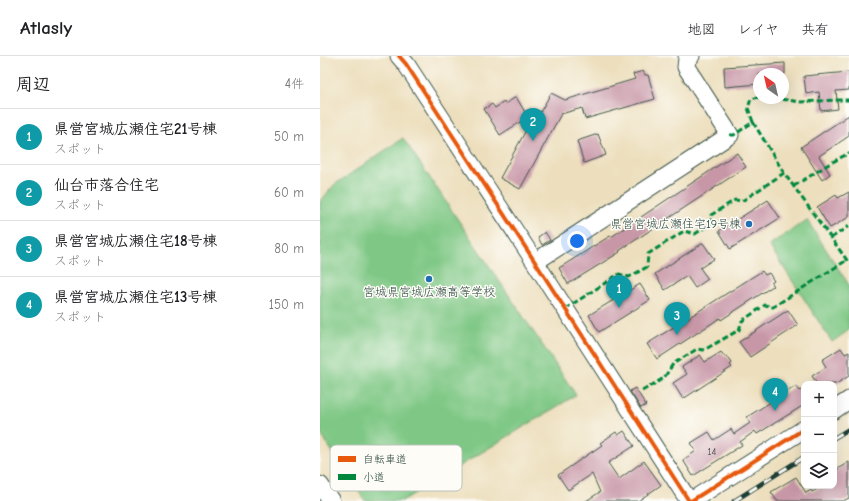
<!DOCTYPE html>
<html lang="ja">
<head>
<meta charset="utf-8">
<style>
  body { margin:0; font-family:"Comic Neue","Klee One",sans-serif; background:#f2f2f2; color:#202124 }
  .controls { position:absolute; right:12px; bottom:12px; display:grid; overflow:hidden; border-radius:8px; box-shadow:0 4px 16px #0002 }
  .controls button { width:36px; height:36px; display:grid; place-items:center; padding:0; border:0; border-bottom:1px solid #e0e0e0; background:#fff; color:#202124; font:20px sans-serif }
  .compass { position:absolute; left:433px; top:12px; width:36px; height:36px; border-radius:50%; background:#fff; box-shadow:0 4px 16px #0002; rotate:326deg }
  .you { position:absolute; left:257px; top:185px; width:14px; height:14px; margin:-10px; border:3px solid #fff; border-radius:50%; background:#1a73e8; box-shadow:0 0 0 6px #1a73e833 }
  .badge { display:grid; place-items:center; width:26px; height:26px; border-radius:50%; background:#111827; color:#fff; font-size:13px; font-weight:700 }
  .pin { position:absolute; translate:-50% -33px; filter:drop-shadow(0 1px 2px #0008) }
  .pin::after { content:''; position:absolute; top:21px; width:14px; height:12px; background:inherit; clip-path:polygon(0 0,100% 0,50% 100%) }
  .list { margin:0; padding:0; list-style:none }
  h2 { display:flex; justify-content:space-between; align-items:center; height:52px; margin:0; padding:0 16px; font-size:17px }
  h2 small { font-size:13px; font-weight:400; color:#757577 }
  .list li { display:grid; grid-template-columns:26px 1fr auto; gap:12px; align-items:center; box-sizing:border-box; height:56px; padding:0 16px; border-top:1px solid #e0e0e0 }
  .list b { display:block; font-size:15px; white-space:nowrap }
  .list p { margin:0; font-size:13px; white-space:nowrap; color:#757577 }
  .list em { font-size:13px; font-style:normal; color:#757577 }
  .icon { flex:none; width:22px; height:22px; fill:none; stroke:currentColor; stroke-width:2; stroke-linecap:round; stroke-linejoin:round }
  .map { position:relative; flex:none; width:529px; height:445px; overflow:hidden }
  header { display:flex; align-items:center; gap:24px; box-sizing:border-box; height:56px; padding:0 20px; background:#fff; border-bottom:1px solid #e0e0e0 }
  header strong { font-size:19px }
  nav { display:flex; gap:22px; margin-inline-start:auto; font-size:14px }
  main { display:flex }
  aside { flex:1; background:#fff }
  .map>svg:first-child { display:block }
  .green { fill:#7ec784; stroke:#4e825c }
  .building { fill:#c796a7 }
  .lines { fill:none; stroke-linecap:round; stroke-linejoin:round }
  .minor-casing { stroke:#3e5549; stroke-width:19 }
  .minor { stroke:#fff; stroke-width:17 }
  .rail-casing { stroke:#1f3d34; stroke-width:4.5 }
  .rail { stroke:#fdfcf7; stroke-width:3; stroke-dasharray:9; stroke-linecap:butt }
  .quiet { stroke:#00873e; stroke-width:3; stroke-dasharray:6 3; stroke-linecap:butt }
  .cycleway-casing { stroke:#fdfcf7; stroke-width:6 }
  .cycleway { stroke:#e8590c; stroke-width:4 }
  .poi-dot { fill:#1f6fb2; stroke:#fdfcf7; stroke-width:1.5 }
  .labels { text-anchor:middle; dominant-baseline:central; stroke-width:3; stroke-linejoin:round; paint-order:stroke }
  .number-label { font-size:10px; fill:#495351 }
  .poi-label { font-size:12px; fill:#1f3d34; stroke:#fdfcf7; text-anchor:end }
  .key { fill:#fdfcf7; stroke:#bac3bc; stroke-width:1 }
  .key-label { font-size:11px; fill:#1f3d34 }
</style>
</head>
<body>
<header>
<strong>Atlasly</strong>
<nav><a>地図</a><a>レイヤ</a><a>共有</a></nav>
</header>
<main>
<aside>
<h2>周辺<small>4件</small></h2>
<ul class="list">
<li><span class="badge" style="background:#0f9aa8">1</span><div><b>県営宮城広瀬住宅21号棟</b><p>スポット</p></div><em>50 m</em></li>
<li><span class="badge" style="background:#0f9aa8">2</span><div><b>仙台市落合住宅</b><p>スポット</p></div><em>60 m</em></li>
<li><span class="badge" style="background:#0f9aa8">3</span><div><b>県営宮城広瀬住宅18号棟</b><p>スポット</p></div><em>80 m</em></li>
<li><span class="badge" style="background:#0f9aa8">4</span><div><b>県営宮城広瀬住宅13号棟</b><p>スポット</p></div><em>150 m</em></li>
</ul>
</aside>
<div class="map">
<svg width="529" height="445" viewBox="0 0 529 445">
  <rect width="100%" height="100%" fill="#fdfcf7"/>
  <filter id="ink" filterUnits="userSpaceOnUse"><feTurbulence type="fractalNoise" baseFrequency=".025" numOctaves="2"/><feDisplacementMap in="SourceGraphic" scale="8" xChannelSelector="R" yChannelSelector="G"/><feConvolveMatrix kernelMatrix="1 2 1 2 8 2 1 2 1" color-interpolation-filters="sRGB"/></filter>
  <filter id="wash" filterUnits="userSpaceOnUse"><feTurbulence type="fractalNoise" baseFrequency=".012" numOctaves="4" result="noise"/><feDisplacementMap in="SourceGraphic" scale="16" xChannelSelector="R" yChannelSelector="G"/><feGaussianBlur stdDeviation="0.9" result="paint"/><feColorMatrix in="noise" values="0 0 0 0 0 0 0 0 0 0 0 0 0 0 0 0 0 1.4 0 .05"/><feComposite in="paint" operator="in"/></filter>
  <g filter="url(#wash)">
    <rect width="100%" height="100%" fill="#eddfbd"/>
    <!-- green -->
    <path class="green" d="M 83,82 L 256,339 L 82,445 L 45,445 L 0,377 L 0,146 L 14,129 Z
      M 487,164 L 529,229 L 529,274 L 512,286 L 449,189 Z"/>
    <g id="blocks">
      <!-- building -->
      <path class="building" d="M 465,7 L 465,18 L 439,18 L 439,28 L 405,31 L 404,11 Z
        M 323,15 L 325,19 L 328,19 L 335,43 L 265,63 L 262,52 L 241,58 L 200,133 L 180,122 L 211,65 L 213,69 L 231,37 L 245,44 L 315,23 L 313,18 Z
        M 529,16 L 529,34 L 516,35 L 518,53 L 501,55 L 499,36 L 486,38 L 484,20 Z
        M 196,41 L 208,61 L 180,79 L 164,53 L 172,48 L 175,52 L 184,46 L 185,48 Z
        M 529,59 L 529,80 L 499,100 L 510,118 L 502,124 L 481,91 Z
        M 278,78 L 286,99 L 264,107 L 257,85 Z
        M 417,97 L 426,111 L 299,195 L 300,196 L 248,228 L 239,212 L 290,180 L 291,181 Z
        M 529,136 L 529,161 L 510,172 L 497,151 L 516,139 L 518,142 Z
        M 448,144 L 460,162 L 410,193 L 399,175 Z
        M 225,176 L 230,184 L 222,189 L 218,181 Z
        M 383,187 L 394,203 L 380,212 L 388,223 L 375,232 L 367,220 L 345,234 L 335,218 Z
        M 442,215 L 445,219 L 449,217 L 454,225 L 451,227 L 453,230 L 401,264 L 400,262 L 337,303 L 327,288 Z
        M 320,228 L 330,244 L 279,276 L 269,259 Z
        M 468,254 L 478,269 L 430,301 L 419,286 Z
        M 521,292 L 525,298 L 529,296 L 529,320 L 516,328 L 497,328 L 492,320 L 506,311 L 502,304 Z
        M 401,296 L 405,301 L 407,300 L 412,307 L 410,309 L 412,311 L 363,343 L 353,327 L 367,318 L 362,311 L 380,299 L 385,306 Z
        M 476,330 L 480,335 L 484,333 L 484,349 L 437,378 L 435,375 L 420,386 L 422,389 L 373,420 L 363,404 L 376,395 L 371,387 L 389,376 L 394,384 L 411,373 L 414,378 L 430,367 L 427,361 Z
        M 315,332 L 326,349 L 321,352 L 310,335 Z
        M 304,375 L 314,390 L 288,407 L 299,423 L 324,405 L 341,429 L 318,445 L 266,445 L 280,436 L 272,418 L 248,434 L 238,419 L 282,389 L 280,387 L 296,376 L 298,379 Z
        M 529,406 L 529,442 L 523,445 L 457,445 L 451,436 L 476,421 L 486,437 L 491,434 L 492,436 L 503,430 L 514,430 L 514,415 Z"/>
    </g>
  </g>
  <g filter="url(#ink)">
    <use href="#blocks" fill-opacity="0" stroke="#3e5549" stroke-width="1"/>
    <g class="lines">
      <!-- minor casing -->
      <g class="minor-casing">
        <path id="minor" d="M 79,0 L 86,8 L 215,206 L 369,445
          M 215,206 L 410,79 L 366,11 L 367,2 L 371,0
          M 514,354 L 529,344
          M 0,429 L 11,445
          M 371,445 L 484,373"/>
      </g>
      <!-- minor -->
      <use href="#minor" class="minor"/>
      <!-- rail casing -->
      <g class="rail-casing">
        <path id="rail" d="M 514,382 L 529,373
          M 414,445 L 484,401"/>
      </g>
      <!-- rail -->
      <use href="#rail" class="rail"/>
      <!-- quiet -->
      <path class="quiet" d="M 453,42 L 481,46 L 517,44 L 529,44
        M 433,66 L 428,52 L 431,43 L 439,41
        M 410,79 L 414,79 L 433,66 L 464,117 L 529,207
        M 474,130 L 509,108 L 529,97
        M 511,182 L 529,170
        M 245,253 L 299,218 L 309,221 L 327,211 L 328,198 L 364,175 L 375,178 L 390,168 L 391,159 L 415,144 L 422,145 L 464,117
        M 322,335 L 344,322 L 353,308 L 377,293 L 384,294 L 419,274 L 422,265 L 445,249 L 453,251 L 527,204"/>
      <!-- cycleway casing -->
      <g class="cycleway-casing">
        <path id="cycleway" d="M 79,0 L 86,8 L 215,206 L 369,445
          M 371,445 L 484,373"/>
      </g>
      <!-- cycleway -->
      <use href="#cycleway" class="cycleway"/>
    </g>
  </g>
  <!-- markers -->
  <g class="poi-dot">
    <circle cx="429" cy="168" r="4"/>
    <circle cx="109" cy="223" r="4"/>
  </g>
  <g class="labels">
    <!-- number labels -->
    <g class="number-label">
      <text x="392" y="396">14</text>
    </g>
    <!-- poi labels -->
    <g class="poi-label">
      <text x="421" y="168">県営宮城広瀬住宅19号棟</text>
      <text x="109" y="236" text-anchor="middle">宮城県宮城広瀬高等学校</text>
    </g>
  </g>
  <!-- legend -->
  <rect x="10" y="389" width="132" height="46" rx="6" class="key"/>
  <rect x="18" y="400" width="18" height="6" fill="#e8590c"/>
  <rect x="18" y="418" width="18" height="6" fill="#00873e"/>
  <g class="key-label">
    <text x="43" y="407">自転車道</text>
    <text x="43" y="425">小道</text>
  </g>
</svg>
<div class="controls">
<button>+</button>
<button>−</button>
<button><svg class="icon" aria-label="layers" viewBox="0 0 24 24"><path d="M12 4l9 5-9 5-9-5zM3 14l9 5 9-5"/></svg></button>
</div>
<svg class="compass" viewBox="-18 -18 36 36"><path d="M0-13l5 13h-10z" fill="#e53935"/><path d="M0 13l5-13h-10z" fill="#757577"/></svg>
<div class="you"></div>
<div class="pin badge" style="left:299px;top:252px;background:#0f9aa8">1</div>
<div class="pin badge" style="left:213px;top:85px;background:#0f9aa8">2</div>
<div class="pin badge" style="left:357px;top:279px;background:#0f9aa8">3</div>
<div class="pin badge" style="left:455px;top:355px;background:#0f9aa8">4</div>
</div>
</main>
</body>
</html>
